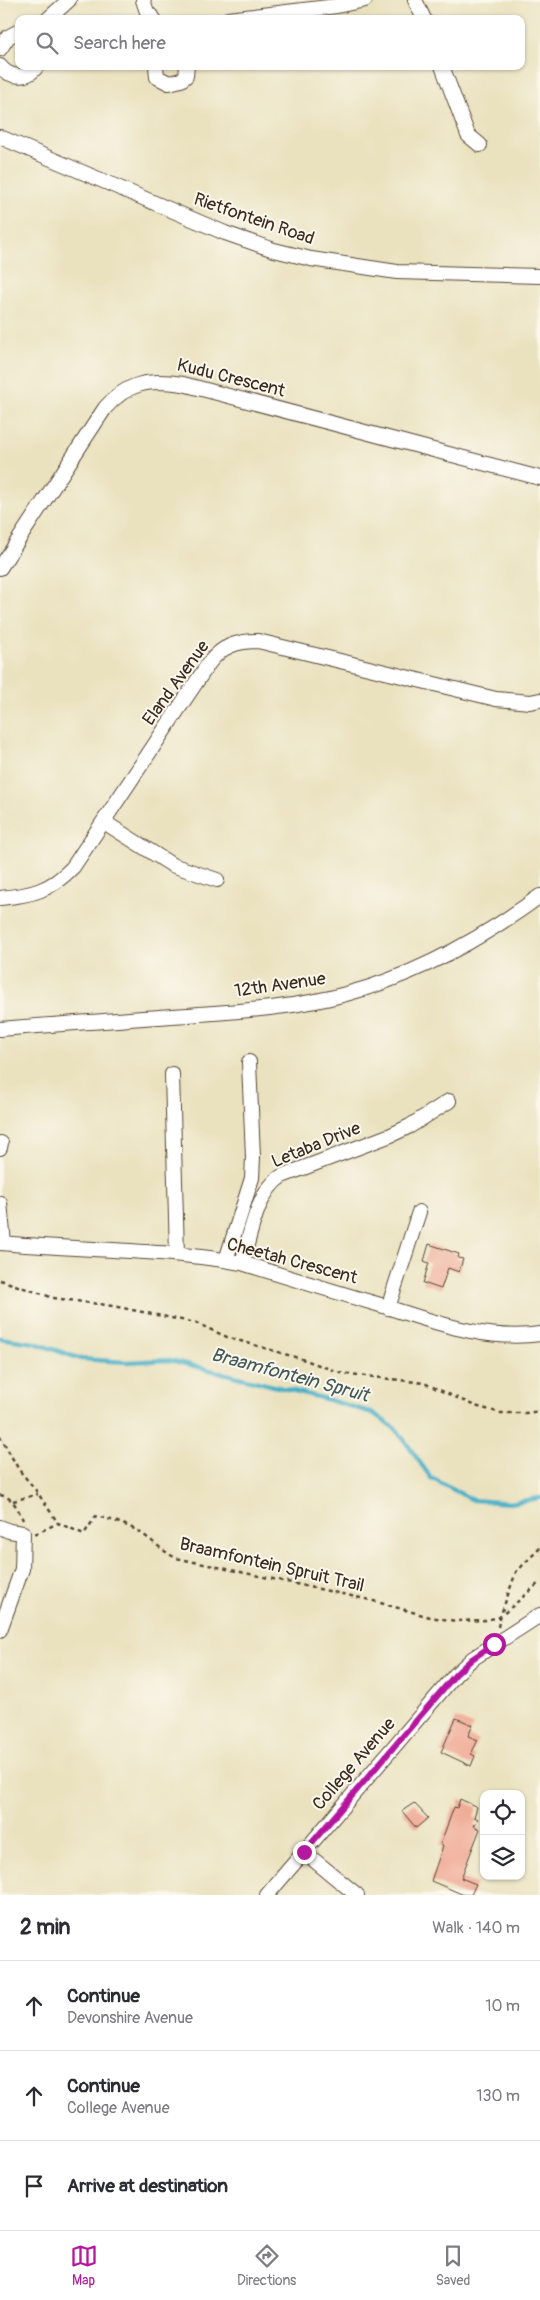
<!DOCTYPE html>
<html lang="en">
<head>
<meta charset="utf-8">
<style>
  body { margin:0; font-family:Pangolin,sans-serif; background:#f7f7f7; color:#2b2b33 }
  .controls { position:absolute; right:15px; bottom:15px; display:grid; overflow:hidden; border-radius:10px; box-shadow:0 1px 4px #0004 }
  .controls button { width:45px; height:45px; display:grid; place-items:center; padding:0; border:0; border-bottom:1px solid #e1e1e2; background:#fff; color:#2b2b33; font:25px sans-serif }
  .stop { position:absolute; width:15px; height:15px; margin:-11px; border:4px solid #b5179e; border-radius:50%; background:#fff }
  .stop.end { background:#b5179e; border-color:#fff; box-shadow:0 1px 5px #0008 }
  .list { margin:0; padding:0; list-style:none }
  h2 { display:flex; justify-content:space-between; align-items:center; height:65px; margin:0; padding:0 20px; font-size:21px }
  h2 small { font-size:16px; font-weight:400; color:#7c7c81 }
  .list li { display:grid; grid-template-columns:32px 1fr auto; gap:15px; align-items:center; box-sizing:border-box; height:90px; padding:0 20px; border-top:1px solid #e1e1e2 }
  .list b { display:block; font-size:19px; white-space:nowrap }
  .list p { margin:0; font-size:16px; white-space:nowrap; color:#7c7c81 }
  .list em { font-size:16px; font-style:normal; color:#7c7c81 }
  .icon { flex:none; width:28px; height:28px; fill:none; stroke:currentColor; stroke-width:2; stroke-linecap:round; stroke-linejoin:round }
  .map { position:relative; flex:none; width:540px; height:1895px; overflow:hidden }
  .search { position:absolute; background:#fff; box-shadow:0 1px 4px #0004; left:15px; right:15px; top:15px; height:55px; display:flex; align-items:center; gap:12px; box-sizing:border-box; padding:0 18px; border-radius:10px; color:#7c7c81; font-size:19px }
  .sheet { height:335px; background:#fff }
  nav { display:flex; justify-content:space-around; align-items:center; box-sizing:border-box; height:70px; border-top:1px solid #e1e1e2; background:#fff; font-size:14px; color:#7c7c81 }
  nav a { display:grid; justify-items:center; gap:2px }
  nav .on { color:#b5179e }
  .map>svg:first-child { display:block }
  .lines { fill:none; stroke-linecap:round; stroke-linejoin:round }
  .stream { stroke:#48b0c7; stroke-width:4.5 }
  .building { fill:#eea089 }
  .minor-casing { stroke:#554636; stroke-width:16 }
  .path { stroke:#554636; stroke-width:2.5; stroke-dasharray:4 4; stroke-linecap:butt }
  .minor { stroke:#fff; stroke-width:14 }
  .route { stroke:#b5179e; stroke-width:6 }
  .labels { text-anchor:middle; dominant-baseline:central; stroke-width:4; stroke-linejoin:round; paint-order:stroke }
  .street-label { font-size:18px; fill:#3b2a1e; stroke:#fbf7ec }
  .water-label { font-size:19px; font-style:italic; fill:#405959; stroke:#fbf7ec }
</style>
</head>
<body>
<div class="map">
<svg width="540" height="1895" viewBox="0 0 540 1895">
  <rect width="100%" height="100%" fill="#fbf7ec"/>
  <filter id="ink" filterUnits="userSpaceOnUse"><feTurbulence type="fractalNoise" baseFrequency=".02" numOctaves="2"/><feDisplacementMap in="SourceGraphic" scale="10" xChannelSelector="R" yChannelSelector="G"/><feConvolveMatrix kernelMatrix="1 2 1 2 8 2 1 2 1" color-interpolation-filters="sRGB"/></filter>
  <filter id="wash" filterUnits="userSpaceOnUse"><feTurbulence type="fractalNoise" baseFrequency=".0096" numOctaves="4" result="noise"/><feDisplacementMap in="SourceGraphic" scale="20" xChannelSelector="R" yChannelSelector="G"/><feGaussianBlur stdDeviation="1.12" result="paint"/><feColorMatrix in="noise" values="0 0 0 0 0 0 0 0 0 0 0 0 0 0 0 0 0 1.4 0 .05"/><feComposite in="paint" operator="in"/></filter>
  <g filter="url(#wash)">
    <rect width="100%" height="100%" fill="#eae2bf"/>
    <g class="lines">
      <!-- stream -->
      <path class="stream" d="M 0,1338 L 35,1343 L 81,1359 L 126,1362 L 170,1360 L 322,1398 L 373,1413 L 397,1430 L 431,1478 L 473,1500 L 510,1503 L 540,1498"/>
    </g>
    <g id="blocks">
      <!-- building -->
      <path class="building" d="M 429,1244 L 459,1254 L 458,1258 L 463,1259 L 459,1272 L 448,1268 L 441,1289 L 423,1283 L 429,1263 L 424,1261 Z
        M 456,1718 L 473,1725 L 468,1736 L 478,1740 L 471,1754 L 475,1756 L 471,1766 L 441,1752 Z
        M 460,1799 L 477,1807 L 474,1817 L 478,1819 L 474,1826 L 480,1829 L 461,1878 L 476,1884 L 471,1895 L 464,1895 L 431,1881 L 443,1846 L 440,1845 L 454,1807 L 457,1808 Z
        M 414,1803 L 428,1818 L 416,1828 L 402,1811 Z"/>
    </g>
  </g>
  <g filter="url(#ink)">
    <use href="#blocks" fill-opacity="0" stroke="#554636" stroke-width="1"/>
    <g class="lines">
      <!-- minor casing -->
      <g class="minor-casing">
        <path id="minor" d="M 143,0 L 147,12 L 154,19
          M 415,0 L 424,19
          M 48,19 L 69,0
          M 228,19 L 337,6 L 365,0
          M 0,49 L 8,37 L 19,31
          M 0,66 C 9,78 28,80 37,66
          M 156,66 L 157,77 L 169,83 L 181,80 L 186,76 L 187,66
          M 442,66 L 468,135 L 480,145
          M 0,137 L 225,233 L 274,250 L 311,259 L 397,272 L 540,276
          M 0,568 L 105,408 C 128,382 149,379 183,384 L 540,478
          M 104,822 L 172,865 L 217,880
          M 0,898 C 32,895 50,891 73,867 L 209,663 C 222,646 237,641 258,641 L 496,699 L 530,702 L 540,700
          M 0,1029 C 63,1024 126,1019 188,1015 C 240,1011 295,1008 346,994 C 417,975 481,939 540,896
          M 172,1074 L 177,1254
          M 0,1148 L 1,1143
          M 0,1203 L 4,1243
          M 0,1243 C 80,1250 162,1249 242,1263 C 287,1277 332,1291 377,1304 C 429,1320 484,1342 540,1334
          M 226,1260 L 252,1178 L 253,1157 L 249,1062
          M 242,1263 C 250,1236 257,1191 282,1176 L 391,1135 L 410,1126 L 449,1101
          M 388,1308 L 419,1212
          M 0,1527 L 9,1531 L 23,1533 L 22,1569 L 0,1630
          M 304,1852 L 357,1895
          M 267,1895 L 456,1674 L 472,1659 L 540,1615"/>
      </g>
      <!-- path -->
      <path class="path" d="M 0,1280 L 54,1298 L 113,1306 L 196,1323 L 227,1337 L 305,1360 L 341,1373 L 424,1383 L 475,1406 L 501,1413 L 526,1413 L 540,1411
        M 0,1436 L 19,1470 L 35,1489 L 58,1523
        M 0,1495 C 13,1497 18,1509 23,1520
        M 13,1501 L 38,1494
        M 35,1534 L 58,1523 L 84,1534 L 96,1516 C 113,1520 129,1525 144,1535 C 155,1543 164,1552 176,1558 L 370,1600 L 430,1617 L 456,1621 L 486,1620 L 500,1617 L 516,1572 L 540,1548
        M 498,1627 L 500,1617 L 540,1582"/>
      <!-- minor -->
      <use href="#minor" class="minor"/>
    </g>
  </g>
  <g class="lines" filter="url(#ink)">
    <!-- route -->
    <path class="route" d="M 304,1852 L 456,1674 L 472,1659 L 494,1644"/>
  </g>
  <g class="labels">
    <!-- street labels -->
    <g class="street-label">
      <text transform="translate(254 219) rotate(19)">Rietfontein Road</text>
      <text transform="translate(231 378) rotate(14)">Kudu Crescent</text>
      <text transform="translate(176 683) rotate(-54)">Eland Avenue</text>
      <text transform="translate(280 985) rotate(-8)">12th Avenue</text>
      <text transform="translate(316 1145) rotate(-22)">Letaba Drive</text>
      <text transform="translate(292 1261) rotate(15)">Cheetah Crescent</text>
      <text transform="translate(272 1565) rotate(13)">Braamfontein Spruit Trail</text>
      <text transform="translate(354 1764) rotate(-49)">College Avenue</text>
    </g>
    <!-- water labels -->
    <g class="water-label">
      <text transform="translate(290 1375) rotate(15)">Braamfontein Spruit</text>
    </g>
  </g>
</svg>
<div class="controls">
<button><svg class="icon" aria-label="locate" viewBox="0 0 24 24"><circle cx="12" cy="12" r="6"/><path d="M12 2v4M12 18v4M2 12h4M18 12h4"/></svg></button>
<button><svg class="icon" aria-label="layers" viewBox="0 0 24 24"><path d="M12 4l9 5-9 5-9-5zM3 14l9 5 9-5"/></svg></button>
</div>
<div class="stop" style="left:494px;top:1644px"></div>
<div class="stop end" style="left:304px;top:1852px"></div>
<div class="search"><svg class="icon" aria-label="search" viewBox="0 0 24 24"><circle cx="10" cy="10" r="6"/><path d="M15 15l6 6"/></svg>Search here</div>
</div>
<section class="sheet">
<h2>2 min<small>Walk · 140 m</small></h2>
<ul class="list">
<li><svg class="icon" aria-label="ahead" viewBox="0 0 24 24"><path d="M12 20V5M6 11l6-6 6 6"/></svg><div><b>Continue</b><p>Devonshire Avenue</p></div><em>10 m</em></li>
<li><svg class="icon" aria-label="ahead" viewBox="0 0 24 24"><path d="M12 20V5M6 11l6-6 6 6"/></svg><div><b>Continue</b><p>College Avenue</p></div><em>130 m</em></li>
<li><svg class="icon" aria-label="arrive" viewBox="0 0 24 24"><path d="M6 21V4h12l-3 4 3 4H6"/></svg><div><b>Arrive at destination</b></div></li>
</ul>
</section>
<nav>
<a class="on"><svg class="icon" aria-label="map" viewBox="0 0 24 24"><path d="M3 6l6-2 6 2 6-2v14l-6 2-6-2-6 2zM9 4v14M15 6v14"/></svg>Map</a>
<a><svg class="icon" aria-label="directions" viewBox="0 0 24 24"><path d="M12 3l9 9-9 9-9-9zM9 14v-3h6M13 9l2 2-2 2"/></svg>Directions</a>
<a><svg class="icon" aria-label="saved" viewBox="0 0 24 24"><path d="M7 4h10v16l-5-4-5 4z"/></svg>Saved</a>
</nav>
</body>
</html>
